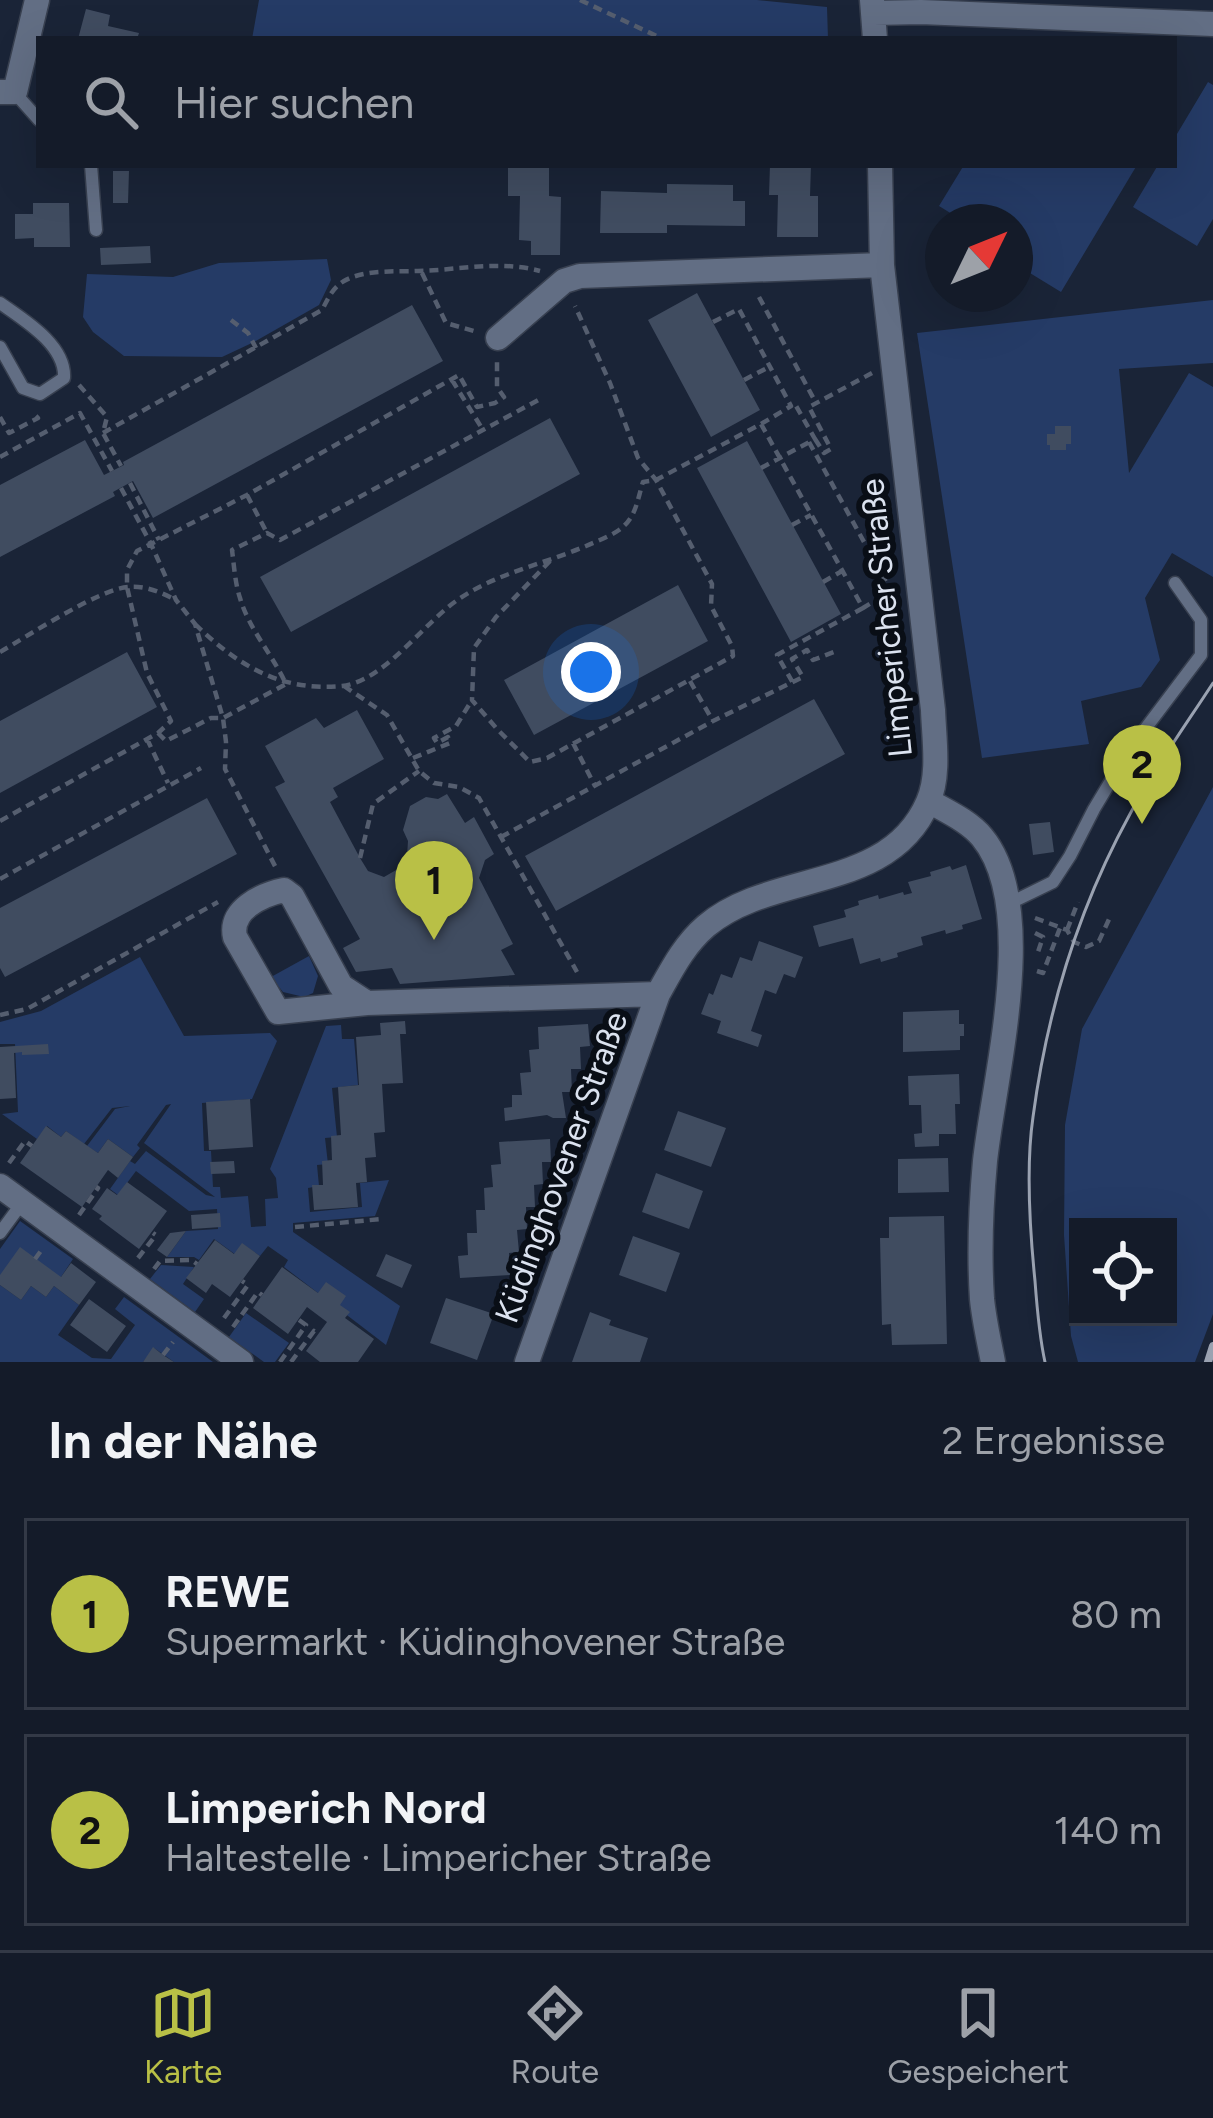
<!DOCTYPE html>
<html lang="de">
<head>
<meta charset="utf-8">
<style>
  body { margin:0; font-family:Figtree,sans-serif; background:#1d2431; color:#f1f3f6 }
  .controls { position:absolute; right:36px; bottom:36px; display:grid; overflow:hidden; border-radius:0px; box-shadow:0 12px 48px #0002 }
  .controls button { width:108px; height:108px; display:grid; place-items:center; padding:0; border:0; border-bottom:3px solid #333946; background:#141b29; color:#f1f3f6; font:60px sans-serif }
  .compass { position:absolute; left:925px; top:204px; width:108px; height:108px; border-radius:50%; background:#141b29; box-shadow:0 12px 48px #0002; rotate:47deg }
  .you { position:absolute; left:591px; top:672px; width:42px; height:42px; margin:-30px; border:9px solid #fff; border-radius:50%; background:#1a73e8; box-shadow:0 0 0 18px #1a73e833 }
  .badge { display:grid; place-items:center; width:78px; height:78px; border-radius:50%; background:#b9c046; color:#111; font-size:39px; font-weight:700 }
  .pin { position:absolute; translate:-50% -99px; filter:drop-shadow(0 3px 6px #0008) }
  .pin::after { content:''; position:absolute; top:63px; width:42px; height:36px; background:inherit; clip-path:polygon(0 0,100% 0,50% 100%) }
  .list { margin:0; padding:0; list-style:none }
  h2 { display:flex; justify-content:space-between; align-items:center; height:156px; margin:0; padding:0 48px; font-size:51px }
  h2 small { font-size:39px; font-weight:400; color:#9da1a8 }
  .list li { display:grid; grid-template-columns:78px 1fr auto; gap:36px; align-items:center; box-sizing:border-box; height:192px; margin:0 24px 24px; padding:0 24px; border:3px solid #333946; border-radius:0px }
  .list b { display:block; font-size:45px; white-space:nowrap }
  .list p { margin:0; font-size:39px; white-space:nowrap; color:#9da1a8 }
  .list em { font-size:39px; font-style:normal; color:#9da1a8 }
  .icon { flex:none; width:66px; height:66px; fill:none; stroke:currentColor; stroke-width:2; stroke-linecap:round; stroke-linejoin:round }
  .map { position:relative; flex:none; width:1213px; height:1362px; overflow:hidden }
  .search { position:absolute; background:#141b29; box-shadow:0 12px 48px #0002; left:36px; right:36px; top:36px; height:132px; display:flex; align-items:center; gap:30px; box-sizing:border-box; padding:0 42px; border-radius:0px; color:#9da1a8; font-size:45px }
  .sheet { height:588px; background:#141b29 }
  nav { display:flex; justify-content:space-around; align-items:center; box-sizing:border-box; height:168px; border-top:3px solid #333946; background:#141b29; font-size:33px; color:#9da1a8 }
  nav a { display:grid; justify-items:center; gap:6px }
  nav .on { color:#b9c046 }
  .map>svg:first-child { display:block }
  .green { fill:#253b66; fill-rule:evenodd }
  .building { fill:#404c60 }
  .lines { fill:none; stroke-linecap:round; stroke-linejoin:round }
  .service-casing { stroke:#384050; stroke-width:15 }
  .minor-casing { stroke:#384050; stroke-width:27 }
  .path { stroke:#555e6f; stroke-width:4.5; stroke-dasharray:9 6; stroke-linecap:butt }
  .service { stroke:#626e84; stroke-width:12 }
  .minor { stroke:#626e84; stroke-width:24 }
  .tram { stroke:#9aa2b1; stroke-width:3 }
  .rail { stroke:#9aa2b1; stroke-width:8 }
  .labels { text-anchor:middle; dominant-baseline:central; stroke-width:12; stroke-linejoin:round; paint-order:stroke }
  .street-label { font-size:33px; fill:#dbe2ef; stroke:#090e16 }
</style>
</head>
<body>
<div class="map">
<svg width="1213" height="1362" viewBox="0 0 1213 1362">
  <rect width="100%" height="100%" fill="#1a2437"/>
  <!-- green -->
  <path class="green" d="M 259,0 L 757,0 L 827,7 L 828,39 L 252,39 Z
    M 1208,82 L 1213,85 L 1213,219 L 1197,246 L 1133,207 L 1158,165 L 1174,165 L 1174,139 Z
    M 964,165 L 1137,165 L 1061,292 L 1015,264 L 1015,222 L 965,222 L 939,206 Z
    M 327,259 L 331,280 L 319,305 L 254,342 L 222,357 L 124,356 L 93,332 L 83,317 L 87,274 L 173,277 L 219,263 Z
    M 1213,300 L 1213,363 L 1119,369 L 1129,473 L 1189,373 L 1213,387 L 1213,577 L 1172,553 L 1145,598 L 1160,660 L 1141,687 L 1081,701 L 1089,744 L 982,758 L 917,333 Z
    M 1213,787 L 1213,1314 L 1195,1362 L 1078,1362 L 1071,1336 L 1064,1235 L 1065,1125 L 1082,1029 ZM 1078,1227 L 1168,1227 L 1168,1317 L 1078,1317 Z
    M 309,956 L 318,976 L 313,993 L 304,997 L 283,992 L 271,977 Z
    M 140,957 L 184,1036 L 270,1033 L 277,1041 L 252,1099 L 202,1103 L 204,1151 L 211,1151 L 213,1187 L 220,1187 L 221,1198 L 248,1196 L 251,1227 L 266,1226 L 265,1199 L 278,1198 L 276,1178 L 270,1169 L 326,1026 L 341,1025 L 342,1039 L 354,1039 L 358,1085 L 332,1088 L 337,1137 L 325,1138 L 328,1164 L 317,1165 L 319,1186 L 308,1188 L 310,1212 L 362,1207 L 360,1183 L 389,1180 L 375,1216 L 293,1223 L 293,1232 L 400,1306 L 386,1345 L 284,1267 L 288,1260 L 268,1246 L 260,1256 L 244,1245 L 236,1255 L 214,1239 L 199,1260 L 194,1257 L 167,1257 L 186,1231 L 218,1229 L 217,1209 L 189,1211 L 136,1171 L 118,1195 L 110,1189 L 130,1161 L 135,1164 L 146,1151 L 206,1195 L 215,1197 L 144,1143 L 171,1104 L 166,1105 L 137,1145 L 140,1148 L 133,1157 L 108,1139 L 98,1153 L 87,1146 L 115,1109 L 130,1106 L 112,1108 L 84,1144 L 66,1131 L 61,1137 L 47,1126 L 37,1139 L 2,1114 L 18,1112 L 15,1044 L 0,1044 L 0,1022 L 41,1011 Z
    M 20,1221 L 73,1259 L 61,1277 L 0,1275 L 0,1249 Z
    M 161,1265 L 194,1267 L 183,1284 L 204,1299 L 195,1312 L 150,1279 Z
    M 0,1285 L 21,1300 L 31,1286 L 46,1297 L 54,1286 L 79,1305 L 58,1335 L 92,1358 L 111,1359 L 135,1325 L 115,1309 L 124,1297 L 213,1362 L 174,1362 L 154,1348 L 143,1362 L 0,1362 Z
    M 246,1313 L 289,1343 L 275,1362 L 264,1362 L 229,1337 Z"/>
  <!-- building -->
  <path class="building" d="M 86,9 L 110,15 L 108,26 L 139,33 L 137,39 L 78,39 Z
    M 508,165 L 549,165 L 549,196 L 561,197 L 560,255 L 531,255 L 531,241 L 519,240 L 520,196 L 508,196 Z
    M 770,165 L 811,165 L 810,196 L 818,196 L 818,237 L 777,237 L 778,195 L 769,195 Z
    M 113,171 L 129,171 L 128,203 L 113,203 Z
    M 667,184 L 733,185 L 733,201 L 745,201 L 745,226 L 667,225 L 667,233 L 600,233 L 601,191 L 667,193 Z
    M 33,203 L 69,203 L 70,247 L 34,247 L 34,238 L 15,239 L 15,214 L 33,214 Z
    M 150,246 L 151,263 L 101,265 L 100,248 Z
    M 697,293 L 760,410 L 711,437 L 648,320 Z
    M 412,305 L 443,361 L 153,518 L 133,481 L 113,492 L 115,496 L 0,557 L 0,485 L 85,440 L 104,475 L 124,465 L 123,462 Z
    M 550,418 L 580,474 L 291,632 L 260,577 Z
    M 1055,426 L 1071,426 L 1071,444 L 1066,444 L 1066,450 L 1050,450 L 1050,445 L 1047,445 L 1047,434 L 1055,434 Z
    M 747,441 L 841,614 L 791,642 L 697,468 Z
    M 678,585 L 708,641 L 534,735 L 504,680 Z
    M 127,652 L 157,707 L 0,793 L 0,721 Z
    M 814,699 L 845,754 L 556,911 L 525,856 Z
    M 357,710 L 384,759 L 333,788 L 338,797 L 330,802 L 360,858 L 368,871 L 384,877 L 410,862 L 407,856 L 408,841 L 403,830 L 410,806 L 426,797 L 438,799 L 447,794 L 465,823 L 474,817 L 494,854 L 485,860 L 479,878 L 513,944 L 501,950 L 515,975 L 400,984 L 392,968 L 356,972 L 343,948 L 360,939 L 275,787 L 285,782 L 265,746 L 316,718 L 324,728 Z
    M 207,798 L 237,854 L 5,977 L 0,968 L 0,908 Z
    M 1050,822 L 1054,852 L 1033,855 L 1029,824 Z
    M 966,865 L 982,919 L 962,925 L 963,929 L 946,934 L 945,930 L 921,937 L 923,945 L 897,953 L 898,957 L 881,962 L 880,958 L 860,964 L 853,938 L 819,947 L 813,926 L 846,917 L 844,910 L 859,905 L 858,901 L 878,895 L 879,899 L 903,892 L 904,895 L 912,893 L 908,882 L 931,876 L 930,872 L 950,866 L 952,870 Z
    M 759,941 L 803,957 L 795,978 L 784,974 L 776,994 L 765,990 L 751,1031 L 762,1035 L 758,1047 L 717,1033 L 721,1021 L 701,1014 L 709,993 L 713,995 L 721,974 L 732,978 L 740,957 L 752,961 Z
    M 959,1010 L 959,1024 L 964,1024 L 964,1036 L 960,1036 L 960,1050 L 903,1052 L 903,1012 Z
    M 405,1021 L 406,1034 L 400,1034 L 403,1083 L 382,1084 L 385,1132 L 374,1133 L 376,1157 L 365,1158 L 367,1182 L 356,1183 L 358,1207 L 314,1210 L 312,1185 L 323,1185 L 322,1161 L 332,1160 L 331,1136 L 341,1135 L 338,1087 L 359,1085 L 356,1037 L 381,1035 L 380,1023 Z
    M 588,1024 L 590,1046 L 580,1047 L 581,1069 L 571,1069 L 572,1092 L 562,1092 L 566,1118 L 553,1118 L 547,1115 L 505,1121 L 504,1108 L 512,1107 L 512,1095 L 522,1095 L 520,1073 L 531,1072 L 529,1050 L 539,1049 L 538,1027 Z
    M 48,1044 L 49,1054 L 22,1055 L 22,1052 L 14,1053 L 16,1098 L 0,1099 L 0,1047 Z
    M 959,1074 L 960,1104 L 955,1104 L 956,1134 L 939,1134 L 939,1146 L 915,1147 L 914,1134 L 922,1133 L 921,1105 L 909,1105 L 908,1076 Z
    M 250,1099 L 253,1147 L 209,1150 L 206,1102 Z
    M 678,1111 L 726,1128 L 711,1167 L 664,1150 Z
    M 46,1126 L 61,1137 L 66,1131 L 98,1153 L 108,1139 L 133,1157 L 118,1178 L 108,1170 L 82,1207 L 20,1163 Z
    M 550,1139 L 551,1162 L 542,1162 L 543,1184 L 534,1185 L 535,1207 L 526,1207 L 527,1229 L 517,1230 L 519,1252 L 509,1253 L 510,1275 L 460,1278 L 458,1256 L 468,1255 L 467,1233 L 477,1233 L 476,1210 L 485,1210 L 484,1188 L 493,1187 L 491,1165 L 501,1164 L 499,1142 Z
    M 948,1158 L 949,1192 L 898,1193 L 898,1159 Z
    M 234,1161 L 235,1173 L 211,1174 L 210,1162 Z
    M 656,1173 L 703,1191 L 689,1229 L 642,1212 Z
    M 127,1182 L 167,1211 L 139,1249 L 99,1219 L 102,1216 L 92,1209 L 107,1188 L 117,1195 Z
    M 220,1213 L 221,1227 L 192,1229 L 191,1215 Z
    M 944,1216 L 947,1344 L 892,1345 L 891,1324 L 882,1325 L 880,1238 L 889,1238 L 889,1217 Z
    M 186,1231 L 167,1257 L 157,1250 L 170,1233 Z
    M 633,1236 L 680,1253 L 666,1292 L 619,1275 Z
    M 215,1240 L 234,1254 L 242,1243 L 260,1256 L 230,1297 L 212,1284 L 206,1293 L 186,1278 Z
    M 20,1247 L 61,1277 L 71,1263 L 96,1282 L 79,1305 L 54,1286 L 46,1297 L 31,1286 L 21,1300 L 0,1285 L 0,1275 Z
    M 386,1254 L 412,1265 L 402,1288 L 376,1276 Z
    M 282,1267 L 318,1293 L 326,1282 L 346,1296 L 340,1305 L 350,1312 L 345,1318 L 374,1339 L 358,1362 L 320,1362 L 306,1351 L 327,1322 L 307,1307 L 288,1334 L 253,1308 Z
    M 446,1298 L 494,1314 L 477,1360 L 430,1343 Z
    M 89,1299 L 126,1326 L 107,1352 L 70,1325 Z
    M 590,1312 L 611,1320 L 609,1325 L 648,1338 L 640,1362 L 572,1362 Z
    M 153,1347 L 163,1355 L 174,1362 L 143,1362 Z"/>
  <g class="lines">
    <!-- service casing -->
    <g class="service-casing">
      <path id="service" d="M 15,93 L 39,120
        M 91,165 L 96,230
        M 0,303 C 24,320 66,345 64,378 L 40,394 L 23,388 L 0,347
        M 1008,904 L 1053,882 L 1070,856 L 1094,809 L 1130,749 L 1201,655 L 1201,620 L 1175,583
        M 0,1233 L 22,1203"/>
    </g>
    <!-- minor casing -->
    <g class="minor-casing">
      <path id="minor" d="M 872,0 L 875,39
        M 874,13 L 921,12 L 1213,24
        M 0,92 L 15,92 L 37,0
        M 498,338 L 564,281 L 580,276 L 882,265
        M 929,801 C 946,811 969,821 982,837 C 1040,907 994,1077 985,1161 C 981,1205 979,1254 982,1299 C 984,1320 989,1341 993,1362
        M 367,1003 L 341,986 L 292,896 L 284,890 C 261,895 229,910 235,937 L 278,1012 L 367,1003 L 658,994
        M 0,1186 L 241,1362
        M 527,1362 L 658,994 C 672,969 684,945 706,926 C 772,870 889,893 928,802 C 940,775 934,739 933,710 L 882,265 L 880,165"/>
    </g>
    <!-- path -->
    <path class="path" d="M 580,0 L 663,39
      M 422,273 L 446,323 L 474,331
      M 759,297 L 816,403
      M 231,320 L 248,333 L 256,348
      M 713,322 L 739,309 L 791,406 L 761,424
      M 452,380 L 483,430
      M 744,380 L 769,367
      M 79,385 L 107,417 L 103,433 L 121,466
      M 0,417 L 9,433 L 38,418 L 34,414
      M 103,433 L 322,310 C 328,299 332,288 344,281 C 365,269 395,272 418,271 C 459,270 500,260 540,271
      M 815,439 L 824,453 L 831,449 L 809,407 L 872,373
      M 809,442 L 891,591 L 863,608
      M 0,457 L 80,413 L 112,471
      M 761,468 L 815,439 L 795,404
      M 130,483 L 159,540
      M 121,488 L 151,544 L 176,600 L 195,624 L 223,718 L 226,742 L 225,769 L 276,868
      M 247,495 L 267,533
      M 792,525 L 811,515
      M 550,561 L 496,617 L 474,648 L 472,700 L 497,729 L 530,762 L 547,758 L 733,656 L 732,646 L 711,606 L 712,584 L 656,480 L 638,458 L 610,383 L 575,306
      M 823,582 L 842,571
      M 195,624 C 237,665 281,692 342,686 C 385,681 424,622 459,599 C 497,573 544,564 586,546 C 597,541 609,537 619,530 C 636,518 637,501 643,482 L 656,480 L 761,424 L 863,608 L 777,655 L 793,683
      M 0,652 C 28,636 99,589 128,587 C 144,585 160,592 174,599
      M 690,681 L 713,721
      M 344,686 L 387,715 L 419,771 L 434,783 L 459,787 L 479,798 L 577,972
      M 158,733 L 166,741 L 211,718 L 223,718 L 286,684 C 272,654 249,629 240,598 C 235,583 234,565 232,550 L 267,533 L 280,540 L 542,398
      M 147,739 L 168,783
      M 573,743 L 595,786
      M 413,758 L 450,743 L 448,737 L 437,743 L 434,738 L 456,726 L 472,700
      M 0,821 L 158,733 L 171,721 L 147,673 L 127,587 L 127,570 L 137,551 L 247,495 L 459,375 L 477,407 L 495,403 L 504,397 L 497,387 L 497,360
      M 501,837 L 713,721 L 803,677 L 792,659 L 807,650 L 813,660 L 834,652
      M 360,858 L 373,804 L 419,771
      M 0,879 L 201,768
      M 1035,918 L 1067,930 L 1074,942 L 1086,947 L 1099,941 L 1111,915
      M 1067,930 L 1078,902
      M 1035,933 L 1043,937 L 1038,952
      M 1037,971 L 1043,973 L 1060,928
      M 0,1015 L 27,1009 L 218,902
      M 9,1163 L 25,1141 L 32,1146
      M 79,1215 L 98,1188 L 96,1187
      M 295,1227 L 382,1219
      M 138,1258 L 156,1235 L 153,1233
      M 35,1259 L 43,1248
      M 154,1269 L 160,1261 L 191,1260 L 197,1264
      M 224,1318 L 248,1285 L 242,1281
      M 233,1327 L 258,1292 L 262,1295
      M 163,1355 L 173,1342
      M 280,1362 L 306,1325 L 299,1320
      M 291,1362 L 314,1331 L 318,1334"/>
    <!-- service -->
    <use href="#service" class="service"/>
    <!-- minor -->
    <use href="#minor" class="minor"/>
    <!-- tram -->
    <path class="tram" d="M 1045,1362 C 1039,1335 1037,1308 1035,1281 C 1030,1232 1026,1165 1033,1117 C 1047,1012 1079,907 1130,814 C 1154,769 1185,726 1213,683"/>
    <!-- rail -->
    <path class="rail" d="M 1208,1362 L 1213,1346"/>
  </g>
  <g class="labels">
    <!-- street labels -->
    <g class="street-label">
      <text transform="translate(886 618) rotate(-96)">Limpericher Straße</text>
      <text transform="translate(561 1167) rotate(-70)">Küdinghovener Straße</text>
    </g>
  </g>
</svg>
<div class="controls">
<button><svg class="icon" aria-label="locate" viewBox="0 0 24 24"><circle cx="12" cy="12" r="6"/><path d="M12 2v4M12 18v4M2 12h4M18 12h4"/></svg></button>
</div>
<svg class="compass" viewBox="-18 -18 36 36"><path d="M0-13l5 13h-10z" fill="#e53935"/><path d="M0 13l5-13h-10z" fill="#9da1a8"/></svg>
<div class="you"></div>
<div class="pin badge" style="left:434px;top:940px">1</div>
<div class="pin badge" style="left:1142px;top:824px">2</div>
<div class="search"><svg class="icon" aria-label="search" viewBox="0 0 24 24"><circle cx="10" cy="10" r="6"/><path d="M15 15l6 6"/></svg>Hier suchen</div>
</div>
<section class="sheet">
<h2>In der Nähe<small>2 Ergebnisse</small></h2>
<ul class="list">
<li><span class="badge">1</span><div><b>REWE</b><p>Supermarkt · Küdinghovener Straße</p></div><em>80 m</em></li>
<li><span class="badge">2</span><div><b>Limperich Nord</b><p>Haltestelle · Limpericher Straße</p></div><em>140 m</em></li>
</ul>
</section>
<nav>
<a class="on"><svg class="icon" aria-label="map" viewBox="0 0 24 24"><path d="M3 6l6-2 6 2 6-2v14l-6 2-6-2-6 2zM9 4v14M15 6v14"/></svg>Karte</a>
<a><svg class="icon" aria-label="directions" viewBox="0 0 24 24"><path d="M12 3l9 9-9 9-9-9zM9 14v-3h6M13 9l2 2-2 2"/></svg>Route</a>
<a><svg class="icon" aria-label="saved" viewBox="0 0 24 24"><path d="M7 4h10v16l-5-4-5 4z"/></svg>Gespeichert</a>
</nav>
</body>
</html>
